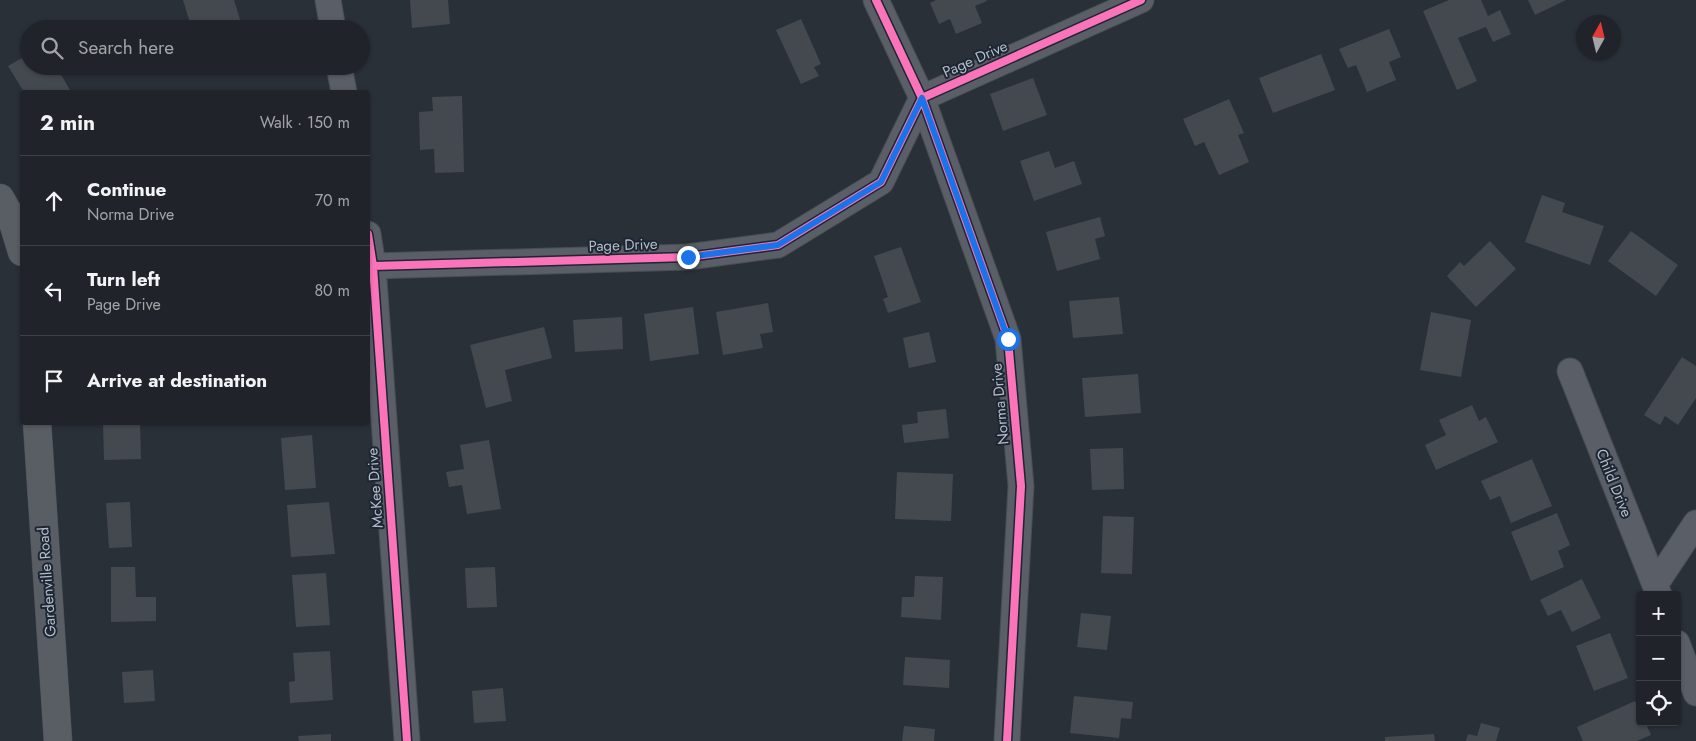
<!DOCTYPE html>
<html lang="en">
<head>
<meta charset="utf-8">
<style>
  body { margin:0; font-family:Jost,sans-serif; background:#2d3036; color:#f1f3f6 }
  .controls { position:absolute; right:15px; bottom:15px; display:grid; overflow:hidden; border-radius:5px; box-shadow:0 1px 4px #0004 }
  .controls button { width:45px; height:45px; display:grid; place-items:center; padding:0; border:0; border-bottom:1px solid #3d4147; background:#20242a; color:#f1f3f6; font:25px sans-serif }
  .compass { position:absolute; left:1576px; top:15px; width:45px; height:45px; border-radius:50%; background:#20242a; box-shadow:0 1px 4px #0004; rotate:8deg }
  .stop { position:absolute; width:15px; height:15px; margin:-11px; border:4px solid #1a73e8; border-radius:50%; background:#fff }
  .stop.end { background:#1a73e8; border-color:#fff; box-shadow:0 1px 5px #0008 }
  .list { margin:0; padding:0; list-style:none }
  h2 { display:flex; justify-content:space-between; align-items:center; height:65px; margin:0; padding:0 20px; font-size:21px }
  h2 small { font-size:16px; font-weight:400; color:#a2a4a8 }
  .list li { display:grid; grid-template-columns:32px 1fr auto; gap:15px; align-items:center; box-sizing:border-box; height:90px; padding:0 20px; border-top:1px solid #3d4147 }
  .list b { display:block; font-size:19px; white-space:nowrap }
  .list p { margin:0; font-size:16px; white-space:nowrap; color:#a2a4a8 }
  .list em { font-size:16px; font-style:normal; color:#a2a4a8 }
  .icon { flex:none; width:28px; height:28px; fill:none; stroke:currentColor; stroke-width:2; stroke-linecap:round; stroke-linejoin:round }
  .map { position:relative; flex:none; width:1696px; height:741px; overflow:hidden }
  .search { position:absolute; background:#20242a; box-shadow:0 1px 4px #0004; left:20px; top:20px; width:350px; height:55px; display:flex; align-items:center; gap:12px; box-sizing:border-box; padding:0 18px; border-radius:28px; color:#a2a4a8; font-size:19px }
  .panel { position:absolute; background:#20242a; box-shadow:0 1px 4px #0004; left:20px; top:90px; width:350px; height:335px; border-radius:5px }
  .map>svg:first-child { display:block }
  .building { fill:#444950 }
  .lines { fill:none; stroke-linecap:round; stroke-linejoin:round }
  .street-casing { stroke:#484c53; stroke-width:27 }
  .secondary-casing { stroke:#484c53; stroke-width:29 }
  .street { stroke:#5a5e66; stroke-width:25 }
  .secondary { stroke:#595d64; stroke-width:28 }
  .cycleway-casing { stroke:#1d2633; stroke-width:11 }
  .cycleway { stroke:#fb73b8; stroke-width:8 }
  .route { stroke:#1a73e8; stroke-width:6 }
  .labels { text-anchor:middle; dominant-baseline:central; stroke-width:4; stroke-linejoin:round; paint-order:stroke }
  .street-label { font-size:15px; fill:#b4bcc9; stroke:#1d2633 }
</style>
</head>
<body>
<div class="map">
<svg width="1696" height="741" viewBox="0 0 1696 741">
  <rect width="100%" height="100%" fill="#2a3038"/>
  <!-- building -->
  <path class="building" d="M 183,0 L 234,0 L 243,29 L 192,29 Z
    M 410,0 L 448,0 L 450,24 L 412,28 Z
    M 936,0 L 986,0 L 987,1 L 975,6 L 982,23 L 956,34 L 950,19 L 939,24 L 930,3 Z
    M 1449,0 L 1481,0 L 1488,16 L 1500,10 L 1511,34 L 1493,42 L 1486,27 L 1458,38 L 1477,81 L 1457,90 L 1423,11 Z
    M 1528,0 L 1566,0 L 1535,15 Z
    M 801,19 L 821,64 L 814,67 L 819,76 L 801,84 L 776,30 Z
    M 1389,29 L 1401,57 L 1389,62 L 1396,80 L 1367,92 L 1356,65 L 1348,68 L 1339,49 Z
    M 29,54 L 29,66 L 56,66 L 71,92 L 24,92 L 8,66 Z
    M 1321,54 L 1335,90 L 1273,113 L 1259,78 Z
    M 1033,78 L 1047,115 L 1003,131 L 990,94 Z
    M 462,96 L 464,172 L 435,173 L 434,149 L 420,150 L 419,112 L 433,111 L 432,97 Z
    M 1229,99 L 1244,133 L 1238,135 L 1249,162 L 1219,175 L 1204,142 L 1195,146 L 1183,119 Z
    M 1049,151 L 1055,168 L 1074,161 L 1082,184 L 1034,201 L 1020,161 Z
    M 1542,195 L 1565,203 L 1562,212 L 1604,226 L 1590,265 L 1525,242 Z
    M 1100,217 L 1105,236 L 1095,239 L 1100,259 L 1057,271 L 1046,232 Z
    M 1631,231 L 1678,265 L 1656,296 L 1608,261 Z
    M 1490,241 L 1516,269 L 1476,307 L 1447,276 L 1460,262 L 1464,266 Z
    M 901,247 L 921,302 L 888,313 L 883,299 L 888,297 L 874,256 Z
    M 1119,297 L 1123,334 L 1073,338 L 1069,301 Z
    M 768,303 L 773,332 L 760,334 L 763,348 L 723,355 L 716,312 Z
    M 693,307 L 699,354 L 650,361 L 644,314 Z
    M 1431,312 L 1471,320 L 1461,377 L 1420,370 Z
    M 622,317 L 623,349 L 575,352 L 573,320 Z
    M 544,327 L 552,358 L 505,370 L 512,401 L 486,408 L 470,345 Z
    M 929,332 L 936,362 L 909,368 L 903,338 Z
    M 1682,357 L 1696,366 L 1696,398 L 1678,425 L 1665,416 L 1660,425 L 1644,415 Z
    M 1138,374 L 1141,413 L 1085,417 L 1082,378 Z
    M 1472,405 L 1479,421 L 1486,417 L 1498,442 L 1436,470 L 1425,445 L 1446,435 L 1439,420 Z
    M 946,409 L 949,438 L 904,443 L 902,425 L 918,423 L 917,412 Z
    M 103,422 L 140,422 L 141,459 L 104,460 Z
    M 312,435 L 316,488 L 285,490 L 281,438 Z
    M 489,440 L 501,509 L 467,514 L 462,485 L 449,487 L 446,472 L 464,469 L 460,445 Z
    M 1123,448 L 1124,489 L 1092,490 L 1090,449 Z
    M 1532,459 L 1552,506 L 1511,523 L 1500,496 L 1490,500 L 1481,481 Z
    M 897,472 L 953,474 L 951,521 L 895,519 Z
    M 130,502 L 132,547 L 109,548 L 106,503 Z
    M 329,502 L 335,554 L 291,557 L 287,505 Z
    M 1557,513 L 1570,545 L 1558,551 L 1564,567 L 1531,581 L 1511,532 Z
    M 1103,516 L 1134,517 L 1132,574 L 1101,573 Z
    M 111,567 L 135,567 L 136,597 L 156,597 L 156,621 L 111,622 Z
    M 495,567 L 497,607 L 467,608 L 465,568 Z
    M 326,573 L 330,625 L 296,627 L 292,575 Z
    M 915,576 L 943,577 L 941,620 L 901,617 L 902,597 L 914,597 Z
    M 1582,579 L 1601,618 L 1572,632 L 1561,610 L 1548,616 L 1540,600 Z
    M 1081,613 L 1111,616 L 1107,650 L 1077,647 Z
    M 1610,633 L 1628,678 L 1594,691 L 1576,646 Z
    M 330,651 L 333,700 L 290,703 L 289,682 L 295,681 L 293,653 Z
    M 905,657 L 950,660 L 949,688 L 903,685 Z
    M 153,670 L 155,701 L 124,703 L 122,672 Z
    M 503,688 L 506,721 L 474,723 L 472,691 Z
    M 1074,696 L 1133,702 L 1131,719 L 1121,718 L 1119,738 L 1070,733 Z
    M 1635,701 L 1640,711 L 1640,722 L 1645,722 L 1651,735 L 1637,741 L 1583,741 L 1577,727 Z
    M 1481,723 L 1500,728 L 1496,741 L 1466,741 L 1468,734 L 1477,736 Z
    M 904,726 L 935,729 L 934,741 L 902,741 Z
    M 331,734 L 331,741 L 299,741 L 298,736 Z
    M 1434,734 L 1435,741 L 1385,741 L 1385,737 Z"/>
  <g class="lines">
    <!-- street casing -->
    <g class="street-casing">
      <path id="street" d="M 328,0 L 333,29
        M 876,0 L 922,98 L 1008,339 L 1021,486 L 1007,741
        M 339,66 L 344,92
        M 368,234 L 373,266 L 407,741
        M 373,266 L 688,257 L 778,245 L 881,182 L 922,98 L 1141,0
        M 1570,371 L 1659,595
        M 1655,585 L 1696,523
        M 1677,643 L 1696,693"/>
    </g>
    <!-- secondary casing -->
    <g class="secondary-casing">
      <path id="secondary" d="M 0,198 L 12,219 L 22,252
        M 37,422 L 58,741"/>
    </g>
    <!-- street -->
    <use href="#street" class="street"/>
    <!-- secondary -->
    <use href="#secondary" class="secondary"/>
    <!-- cycleway casing -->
    <g class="cycleway-casing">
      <path id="cycleway" d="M 876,0 L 922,98 L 1008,339 L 1021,486 L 1007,741
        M 368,234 L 373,266 L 407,741
        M 373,266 L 688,257 L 778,245 L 881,182 L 922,98 L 1141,0"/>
    </g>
    <!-- cycleway -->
    <use href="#cycleway" class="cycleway"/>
  </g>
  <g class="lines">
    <!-- route -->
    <path class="route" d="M 688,257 L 778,245 L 881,182 L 922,98 L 1008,339"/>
  </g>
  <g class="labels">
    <!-- street labels -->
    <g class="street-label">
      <text transform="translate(975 59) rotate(-24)">Page Drive</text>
      <text transform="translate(623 245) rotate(-2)">Page Drive</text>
      <text transform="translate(1000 404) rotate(-95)">Norma Drive</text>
      <text transform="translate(1614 483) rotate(68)">Child Drive</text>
      <text transform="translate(375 488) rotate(-94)">McKee Drive</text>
      <text transform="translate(47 582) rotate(-94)">Gardenville Road</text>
    </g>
  </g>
</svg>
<div class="controls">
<button>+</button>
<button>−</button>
<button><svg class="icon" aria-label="locate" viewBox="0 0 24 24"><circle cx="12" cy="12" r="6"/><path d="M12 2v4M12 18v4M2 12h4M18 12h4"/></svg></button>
</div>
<svg class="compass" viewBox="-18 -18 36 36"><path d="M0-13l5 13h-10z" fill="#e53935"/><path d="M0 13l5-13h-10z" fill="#a2a4a8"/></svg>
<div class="stop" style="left:1008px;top:339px"></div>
<div class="stop end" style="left:688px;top:257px"></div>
<div class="search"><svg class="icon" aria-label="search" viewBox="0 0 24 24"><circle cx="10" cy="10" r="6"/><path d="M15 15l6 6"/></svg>Search here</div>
<section class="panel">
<h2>2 min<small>Walk · 150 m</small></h2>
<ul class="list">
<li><svg class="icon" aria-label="ahead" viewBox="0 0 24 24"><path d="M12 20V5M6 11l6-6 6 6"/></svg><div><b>Continue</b><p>Norma Drive</p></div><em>70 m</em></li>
<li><svg class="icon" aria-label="left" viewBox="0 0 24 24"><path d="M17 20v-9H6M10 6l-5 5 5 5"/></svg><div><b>Turn left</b><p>Page Drive</p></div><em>80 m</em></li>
<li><svg class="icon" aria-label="arrive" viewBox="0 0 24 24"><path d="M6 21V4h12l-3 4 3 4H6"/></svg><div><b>Arrive at destination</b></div></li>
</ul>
</section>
</div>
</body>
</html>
